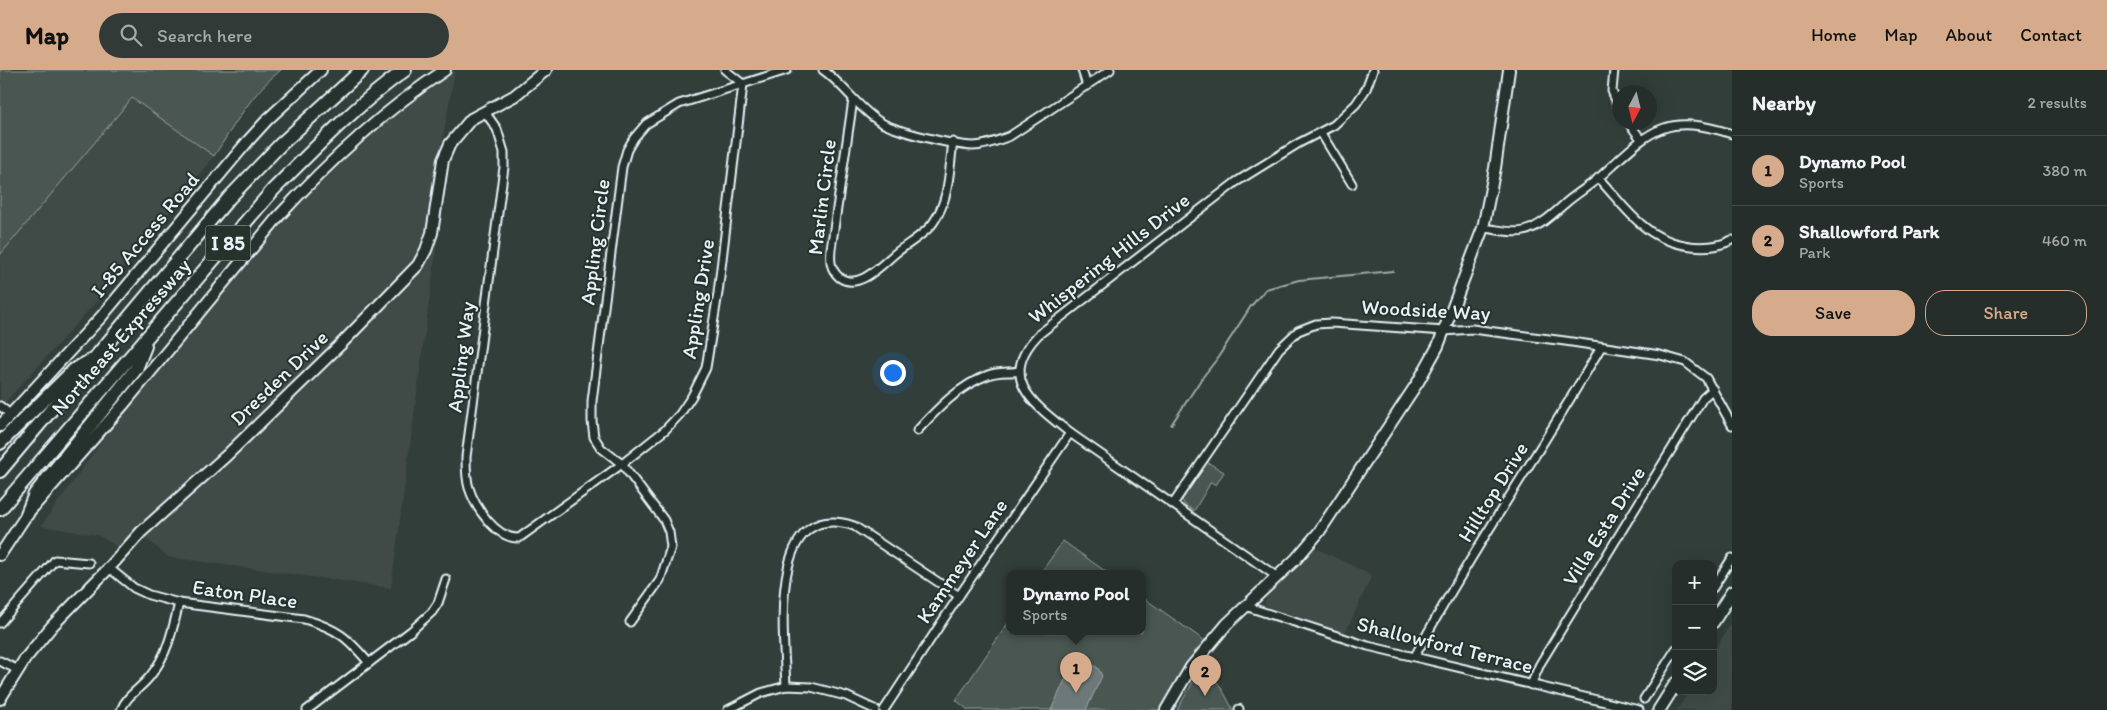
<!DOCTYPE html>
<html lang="en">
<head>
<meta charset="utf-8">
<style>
	:root { --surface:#262e2b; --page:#323a37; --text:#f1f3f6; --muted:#a4a8a9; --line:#424a47; --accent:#d6ab8b }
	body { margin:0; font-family:Itim,sans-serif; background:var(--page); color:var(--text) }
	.controls { position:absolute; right:15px; bottom:15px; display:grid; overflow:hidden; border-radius:10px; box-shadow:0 5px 20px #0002 }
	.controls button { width:45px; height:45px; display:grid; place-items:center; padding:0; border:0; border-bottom:1px solid var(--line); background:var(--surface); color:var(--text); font:25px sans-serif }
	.compass { position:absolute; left:1612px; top:15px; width:45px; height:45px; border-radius:50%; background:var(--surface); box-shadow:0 5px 20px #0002; rotate:187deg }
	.you { position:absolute; left:892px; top:302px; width:18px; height:18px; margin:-12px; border:4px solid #fff; border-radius:50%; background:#1a73e8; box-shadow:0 0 0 8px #1a73e833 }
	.badge { display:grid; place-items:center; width:32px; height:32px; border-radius:50%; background:var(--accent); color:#111; font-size:16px; font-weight:700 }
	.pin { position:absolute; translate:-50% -41px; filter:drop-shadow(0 1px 2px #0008) }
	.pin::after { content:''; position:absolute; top:26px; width:18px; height:15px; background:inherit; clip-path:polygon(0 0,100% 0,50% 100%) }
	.popup { position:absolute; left:1006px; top:500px; width:140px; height:65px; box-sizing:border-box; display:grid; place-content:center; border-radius:10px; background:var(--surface); filter:drop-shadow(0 1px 4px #0005); font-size:16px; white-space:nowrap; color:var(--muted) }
	.popup b { font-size:19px; color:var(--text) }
	.popup::after { content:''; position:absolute; left:50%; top:100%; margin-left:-10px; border:10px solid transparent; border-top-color:var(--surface) }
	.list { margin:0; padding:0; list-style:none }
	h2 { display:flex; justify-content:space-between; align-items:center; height:65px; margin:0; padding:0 20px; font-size:21px }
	h2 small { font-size:16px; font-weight:400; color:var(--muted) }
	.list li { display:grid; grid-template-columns:32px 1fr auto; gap:15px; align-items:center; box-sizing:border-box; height:70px; padding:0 20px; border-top:1px solid var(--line) }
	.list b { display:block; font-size:19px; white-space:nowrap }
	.list p { margin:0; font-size:16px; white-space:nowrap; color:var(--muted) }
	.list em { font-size:16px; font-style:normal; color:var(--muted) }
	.actions { display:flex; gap:10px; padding:15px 20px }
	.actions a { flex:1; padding:11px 0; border:1px solid var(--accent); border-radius:20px; text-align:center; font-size:18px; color:var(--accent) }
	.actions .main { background:var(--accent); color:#111 }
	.icon { flex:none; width:28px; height:28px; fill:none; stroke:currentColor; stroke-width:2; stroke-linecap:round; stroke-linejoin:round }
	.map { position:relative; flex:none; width:1732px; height:640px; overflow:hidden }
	header { display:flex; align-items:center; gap:30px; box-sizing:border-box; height:70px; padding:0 25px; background:var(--accent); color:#111 }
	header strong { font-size:24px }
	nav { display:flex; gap:28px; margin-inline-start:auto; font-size:18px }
	.search { width:350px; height:45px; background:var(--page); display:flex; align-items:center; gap:12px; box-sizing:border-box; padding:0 18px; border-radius:28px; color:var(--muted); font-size:19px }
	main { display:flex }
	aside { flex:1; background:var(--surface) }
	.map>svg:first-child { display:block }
</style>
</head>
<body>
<header>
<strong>Map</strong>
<div class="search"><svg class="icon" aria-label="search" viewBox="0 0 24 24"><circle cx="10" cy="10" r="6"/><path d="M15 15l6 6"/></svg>Search here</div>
<nav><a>Home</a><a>Map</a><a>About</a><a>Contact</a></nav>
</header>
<main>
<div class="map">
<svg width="1732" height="640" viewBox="0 0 1732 640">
	<rect width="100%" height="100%" fill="#323e39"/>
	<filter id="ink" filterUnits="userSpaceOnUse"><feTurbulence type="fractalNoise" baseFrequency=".02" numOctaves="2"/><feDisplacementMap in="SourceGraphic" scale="10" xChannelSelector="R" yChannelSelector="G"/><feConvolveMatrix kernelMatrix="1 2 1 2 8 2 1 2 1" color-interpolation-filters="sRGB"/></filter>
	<g filter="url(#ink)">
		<g fill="#3f4b46">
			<polygon points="455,0 440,85 436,180 391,518 168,487 135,459 119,478 98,465 41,456 120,346 342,82 359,64"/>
			<polygon points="132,28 214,86 96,232 0,338 0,185"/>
			<polygon points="1315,478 1372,505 1345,564 1266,536 1265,532 1267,527"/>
			<polygon points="1732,552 1732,640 1677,640 1689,621 1713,621 1713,582"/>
		</g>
		<g fill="#495651" stroke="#98a4a4">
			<path d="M 0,0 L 281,0 C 252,22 234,56 214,86 L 132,28 L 0,185 Z"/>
			<polygon points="1207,392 1224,402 1216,415 1211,412 1194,441 1184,434 1182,430"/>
			<polygon points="1063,471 1109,504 1040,504"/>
			<polygon points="1142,527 1208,573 1169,640 968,640 956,630 1010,550 1010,562 1142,562"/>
			<path d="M 1202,601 C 1218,606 1226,627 1233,640 L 1177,640 L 1196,607 Z"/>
		</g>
		<polygon fill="#6d7978" stroke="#9ea9ab" points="1083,590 1098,598 1102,606 1086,640 1051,640 1071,597 1075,593"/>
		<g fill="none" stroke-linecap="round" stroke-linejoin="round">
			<polyline stroke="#9ea9ab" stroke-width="2" points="1171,355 1202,308 1217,289 1251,236 1266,219 1299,210 1393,201"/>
			<g stroke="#e8f1f8" stroke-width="11">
				<g id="street">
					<path d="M 823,0 C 843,14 858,38 880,52 C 897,62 953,75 973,76 C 986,76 999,70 1010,66 L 1110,0"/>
					<polyline points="1082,0 1087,16"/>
					<polyline points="1614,0 1612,21 1620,41"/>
					<path d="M 853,30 L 831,179 C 830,190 830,199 839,207 C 859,222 883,193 897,182 C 909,173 925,164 933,153 C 950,129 949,100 953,72"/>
					<path d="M 485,42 L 497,59 L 504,82 L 504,97 L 466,387 C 466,397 466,408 469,418 C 475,437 496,469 519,468 L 622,394 L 665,360 L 680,344 L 692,326 L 706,298 L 718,223 L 743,14 L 725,0"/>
					<polyline points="1628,52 1641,69"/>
					<polyline points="1321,63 1352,114"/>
					<path d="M 1598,108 C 1613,123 1625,141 1641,154 C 1664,175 1704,184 1732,170"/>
					<path d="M 1483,158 C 1496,159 1511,164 1524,161 C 1542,156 1555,142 1568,131 C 1579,122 1591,115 1602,105 C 1650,61 1664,42 1732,64"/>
					<polyline points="0,336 10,344"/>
					<path d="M 917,361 C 937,339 960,315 988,305 C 999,301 1009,303 1020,301"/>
					<polyline points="1173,434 1279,279 1298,261 1316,254 1332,253 1444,261 1472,259 1565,271 1660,285 1685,292 1706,308 1732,355"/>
					<path d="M 109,498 L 134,518 L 149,525 L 179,533 L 304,549 C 338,559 347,567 369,593"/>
					<path d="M 1276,506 L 1070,363 C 1035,335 996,309 1038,265 L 1236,112 L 1299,73 L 1334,55 L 1356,34 L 1366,19 L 1373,0"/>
					<polyline points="1713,518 1732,488"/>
					<polyline points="1245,536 1368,576 1639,640"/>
					<polyline points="630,552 660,510 671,477 669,462 664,450 622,394 601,378 594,367 592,351 592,331 622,97 627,80 634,68 646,54 679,34 787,0"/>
					<polyline points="0,553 55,490 89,493"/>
					<path d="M 1415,586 C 1472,480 1541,381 1601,277"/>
					<polyline points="0,591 18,600"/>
					<polyline points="1531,615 1540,594 1703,328 1713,319"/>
					<path d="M 786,616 C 784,567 766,427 854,456 L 959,526"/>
					<polyline points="1644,629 1676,579"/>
					<path d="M 121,640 C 127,624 142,618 151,605 C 168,584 173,558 179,533"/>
					<polyline points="307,640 411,561 432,542 438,533 446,509"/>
					<polyline points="728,640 761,623 786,616 811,617 846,626 876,640"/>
					<polyline points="884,640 959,526 1070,363"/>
					<polyline points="1239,640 1239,639"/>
				</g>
			</g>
			<g stroke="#e8f1f8" stroke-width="14">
				<g id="secondary">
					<polyline points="0,356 102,246 248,71 268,49 321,0"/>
					<path d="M 0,485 L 27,444 L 123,335 L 277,148 C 328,92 382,42 445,0"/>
					<polyline points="0,629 25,589 52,556 109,498 141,462 226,386 340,275 418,195 426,180 432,163 443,90 450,74 471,49 514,26 546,0"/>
					<polyline points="1166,640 1191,597 1227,554 1296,489 1319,462 1418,312 1438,276 1483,158 1495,98 1509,0"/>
				</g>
			</g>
			<g stroke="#e8f1f8" stroke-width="15">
				<g id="primary">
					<polyline points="1713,552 1732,522"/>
					<polyline points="1659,640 1676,613"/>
				</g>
			</g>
			<g stroke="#e8f1f8" stroke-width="16">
				<g id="highway">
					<polyline points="0,373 74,300 90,291"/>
					<polyline points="0,401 229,128 280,75 362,0"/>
					<path d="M 0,439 L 273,120 C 315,78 356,35 405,0"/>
					<polyline points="27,444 35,424 136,299 145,276"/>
				</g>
			</g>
			<use href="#street" stroke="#26332d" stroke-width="7"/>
			<use href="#secondary" stroke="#26332d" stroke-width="10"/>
			<use href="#primary" stroke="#26332d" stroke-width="11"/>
			<use href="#highway" stroke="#26332d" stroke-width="12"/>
		</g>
	</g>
	<g text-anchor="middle" stroke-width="4" stroke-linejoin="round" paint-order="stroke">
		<rect fill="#26332d" stroke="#aeb8bb" stroke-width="1" x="205.5" y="155.5" width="45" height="35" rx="4"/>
		<g font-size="20" font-weight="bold" fill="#e8f1f8">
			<text x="228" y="180">I 85</text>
		</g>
		<g font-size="21" fill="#e8f1f8" stroke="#26332d">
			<text transform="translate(822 127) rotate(-83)" y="7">Marlin Circle</text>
			<text transform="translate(145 165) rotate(-50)" y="7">I-85 Access Road</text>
			<text transform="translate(595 172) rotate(-83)" y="7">Appling Circle</text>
			<text transform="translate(1109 188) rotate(-38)" y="7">Whispering Hills Drive</text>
			<text transform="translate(698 229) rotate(-81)" y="7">Appling Drive</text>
			<text transform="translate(1426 240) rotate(3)" y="7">Woodside Way</text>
			<text transform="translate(121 267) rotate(-49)" y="7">Northeast Expressway</text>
			<text transform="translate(461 287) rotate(-83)" y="7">Appling Way</text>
			<text transform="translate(279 308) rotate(-44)" y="7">Dresden Drive</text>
			<text transform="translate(1493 422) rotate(-58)" y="7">Hilltop Drive</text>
			<text transform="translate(1604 456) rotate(-58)" y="7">Villa Esta Drive</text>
			<text transform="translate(962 491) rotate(-56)" y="7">Kammeyer Lane</text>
			<text transform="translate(245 524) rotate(8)" y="7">Eaton Place</text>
			<text transform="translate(1445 575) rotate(14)" y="7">Shallowford Terrace</text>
		</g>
	</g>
</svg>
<div class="controls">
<button>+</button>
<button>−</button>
<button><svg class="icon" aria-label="layers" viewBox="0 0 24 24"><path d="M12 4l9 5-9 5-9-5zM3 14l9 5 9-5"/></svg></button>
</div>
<svg class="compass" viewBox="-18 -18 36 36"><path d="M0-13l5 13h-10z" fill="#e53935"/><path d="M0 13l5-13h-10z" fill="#a4a8a9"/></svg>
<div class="you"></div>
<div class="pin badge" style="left:1076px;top:623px">1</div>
<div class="popup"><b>Dynamo Pool</b>Sports</div>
<div class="pin badge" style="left:1205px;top:626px">2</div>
</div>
<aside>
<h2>Nearby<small>2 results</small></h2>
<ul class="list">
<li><span class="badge">1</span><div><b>Dynamo Pool</b><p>Sports</p></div><em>380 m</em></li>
<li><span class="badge">2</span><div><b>Shallowford Park</b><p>Park</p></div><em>460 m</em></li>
</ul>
<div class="actions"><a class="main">Save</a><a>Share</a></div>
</aside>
</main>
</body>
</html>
